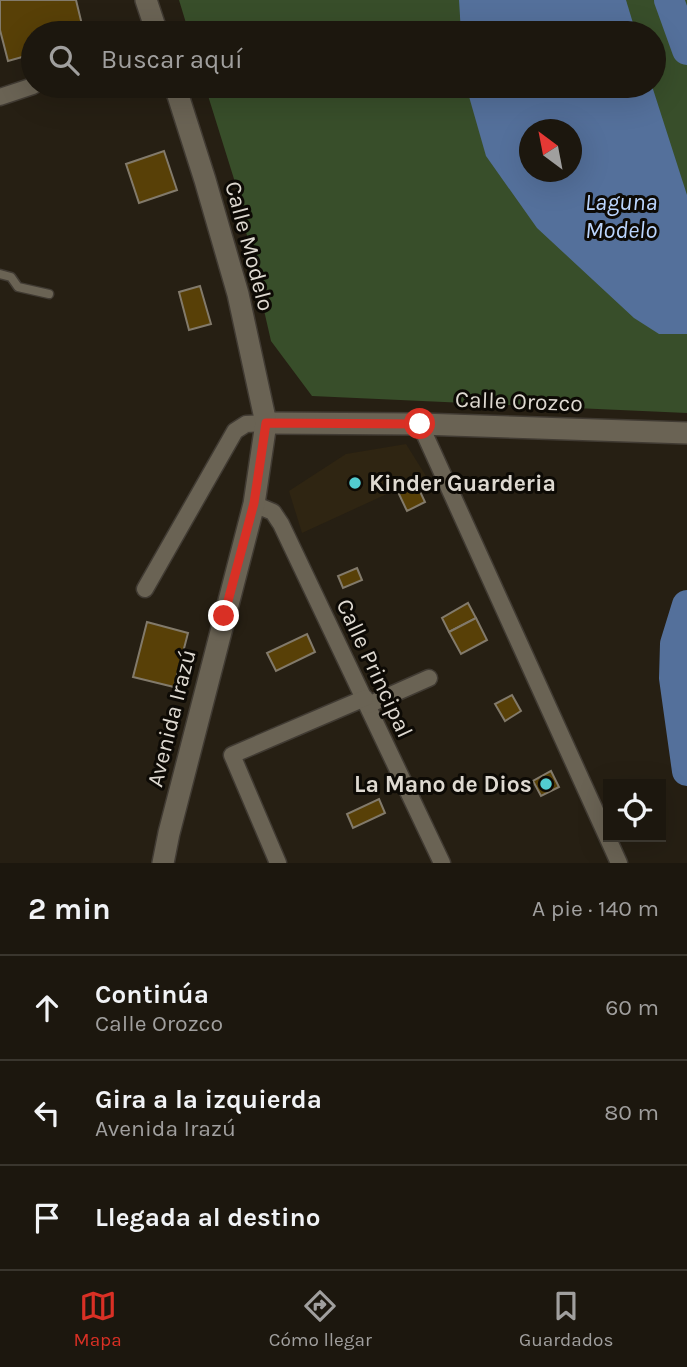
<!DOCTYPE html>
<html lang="es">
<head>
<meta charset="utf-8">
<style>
	:root { --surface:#1c170e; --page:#29241c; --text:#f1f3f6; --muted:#a09f9e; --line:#3a362e; --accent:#d93025 }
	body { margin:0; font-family:Karla,sans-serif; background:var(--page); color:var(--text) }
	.controls { position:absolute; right:21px; bottom:21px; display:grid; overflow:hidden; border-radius:0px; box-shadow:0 7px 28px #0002 }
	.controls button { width:63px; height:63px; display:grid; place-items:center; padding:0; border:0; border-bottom:2px solid var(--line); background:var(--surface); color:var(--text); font:35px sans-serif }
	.compass { position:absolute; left:519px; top:119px; width:63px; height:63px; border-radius:50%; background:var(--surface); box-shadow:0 7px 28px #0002; rotate:328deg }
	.stop { position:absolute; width:21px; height:21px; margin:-16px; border:5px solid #d93025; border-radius:50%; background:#fff }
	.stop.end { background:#d93025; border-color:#fff; box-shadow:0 2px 7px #0008 }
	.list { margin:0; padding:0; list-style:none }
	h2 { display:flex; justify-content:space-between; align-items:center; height:91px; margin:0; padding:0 28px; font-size:30px }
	h2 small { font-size:23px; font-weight:400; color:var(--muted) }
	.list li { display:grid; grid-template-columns:46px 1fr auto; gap:21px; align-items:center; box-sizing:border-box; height:105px; padding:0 28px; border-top:2px solid var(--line) }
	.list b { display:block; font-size:26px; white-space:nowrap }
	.list p { margin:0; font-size:23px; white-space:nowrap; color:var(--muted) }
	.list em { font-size:23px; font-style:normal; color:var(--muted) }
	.icon { flex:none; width:38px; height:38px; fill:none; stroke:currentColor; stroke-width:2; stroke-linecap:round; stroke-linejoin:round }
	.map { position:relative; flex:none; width:687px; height:863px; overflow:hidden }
	.search { position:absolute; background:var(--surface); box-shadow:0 7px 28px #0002; left:21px; right:21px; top:21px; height:77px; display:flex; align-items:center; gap:18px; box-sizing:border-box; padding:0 24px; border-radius:38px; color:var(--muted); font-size:26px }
	.sheet { height:406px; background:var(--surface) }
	nav { display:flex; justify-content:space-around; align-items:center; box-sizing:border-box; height:98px; border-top:2px solid var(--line); background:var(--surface); font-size:19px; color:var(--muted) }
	nav a { display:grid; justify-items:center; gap:4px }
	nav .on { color:var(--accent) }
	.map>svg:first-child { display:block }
</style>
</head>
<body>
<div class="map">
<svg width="687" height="863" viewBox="0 0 687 863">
	<rect width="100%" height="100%" fill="#261f13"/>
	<polygon fill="#2f2512" points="406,444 426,476 302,533 289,491 346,454"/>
	<path fill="#384e2a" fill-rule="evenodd" d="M 179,0 L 687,0 L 687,413 L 312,396 L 271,341 L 234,179 L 205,86 L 654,86 L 654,33 L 189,33 ZM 530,130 L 572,130 L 572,172 L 530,172 Z"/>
	<g fill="#54709b" fill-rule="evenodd">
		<polygon points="459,0 626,0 636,33 461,33"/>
		<path d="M 466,86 L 652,86 L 687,195 L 687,334 L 659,334 L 634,318 L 537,228 L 486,156 ZM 530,130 L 572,130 L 572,172 L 530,172 Z"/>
	</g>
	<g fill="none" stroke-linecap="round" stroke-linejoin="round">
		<g stroke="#54709b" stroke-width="30">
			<polyline points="669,0 687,50"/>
			<polyline points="687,605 675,644 674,678 687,771"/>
		</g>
	</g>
	<g fill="#584007" stroke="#827a6b" stroke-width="2">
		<polygon points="0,0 76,0 84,33 33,33 33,54 8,61 0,30"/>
		<polygon points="164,151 177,190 139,203 126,164"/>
		<polygon points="200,286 211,324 189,330 179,292"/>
		<polygon points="416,483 425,502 407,511 398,492"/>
		<polygon points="357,568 362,580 343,588 338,576"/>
		<polygon points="468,603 476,618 449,632 442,618"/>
		<polygon points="476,618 487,640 461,654 449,632"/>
		<polygon points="147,622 188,633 174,687 133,677"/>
		<polygon points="307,634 315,652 276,671 267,653"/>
		<polygon points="512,695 521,711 505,721 495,704"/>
		<polygon points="551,771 559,787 541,796 533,781"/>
		<polygon points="379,799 385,813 353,828 347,814"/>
	</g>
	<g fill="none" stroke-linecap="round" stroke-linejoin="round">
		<g stroke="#413b33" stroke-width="11">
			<polyline id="lane" points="0,274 11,277 18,287 49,294"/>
		</g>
		<g stroke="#413b33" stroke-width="19">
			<g id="street">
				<polyline points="0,97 33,86"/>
				<polyline points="420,424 619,863"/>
				<polyline points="254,504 273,512 281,524 442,863"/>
				<polyline points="145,589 235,431 246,424 266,423"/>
				<polyline points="368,705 429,678"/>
				<polyline points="278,863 232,755 365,698"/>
			</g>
		</g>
		<g stroke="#413b33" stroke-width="24">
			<g id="secondary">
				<polyline points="146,0 157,33"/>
				<polyline points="266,423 420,424 687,433"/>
				<polyline points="163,863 169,833 254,504 266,423 238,294 205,180 175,86"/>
			</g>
		</g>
		<use href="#lane" stroke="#6a6354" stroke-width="8"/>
		<use href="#street" stroke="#6a6354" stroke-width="16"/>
		<use href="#secondary" stroke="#6a6354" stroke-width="21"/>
	</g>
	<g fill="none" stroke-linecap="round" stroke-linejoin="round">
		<polyline stroke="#d93025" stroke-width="9" points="224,616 254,503 266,423 420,424"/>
	</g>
	<g fill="#52ccd0" stroke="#0d0a05" stroke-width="2.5">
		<circle cx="355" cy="483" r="7"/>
		<circle cx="546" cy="784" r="7"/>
	</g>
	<g text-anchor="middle" stroke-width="6" stroke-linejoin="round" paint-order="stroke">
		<g font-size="23" fill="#ded9d1" stroke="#0d0a05">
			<text transform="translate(250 246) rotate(75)" y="8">Calle Modelo</text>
			<text transform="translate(519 401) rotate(2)" y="8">Calle Orozco</text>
			<text transform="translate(375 668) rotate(65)" y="8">Calle Principal</text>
			<text transform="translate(171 718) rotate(-76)" y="8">Avenida Irazú</text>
		</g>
		<g font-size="23" font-weight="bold" fill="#ded9d1" stroke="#0d0a05" text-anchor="start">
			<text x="369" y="491">Kinder Guarderia</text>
			<text x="532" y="792" text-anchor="end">La Mano de Dios</text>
		</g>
		<g font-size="24" font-style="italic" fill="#bbd5fd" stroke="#0d0a05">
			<text x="621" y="210">Laguna<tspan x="621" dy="28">Modelo</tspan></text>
		</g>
	</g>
</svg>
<div class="controls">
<button><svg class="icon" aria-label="locate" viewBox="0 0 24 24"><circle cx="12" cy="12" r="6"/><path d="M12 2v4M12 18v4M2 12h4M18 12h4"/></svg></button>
</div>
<svg class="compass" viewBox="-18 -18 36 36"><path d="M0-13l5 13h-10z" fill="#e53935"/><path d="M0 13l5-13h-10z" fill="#a09f9e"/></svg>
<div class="stop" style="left:420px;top:424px"></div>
<div class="stop end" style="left:224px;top:616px"></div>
<div class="search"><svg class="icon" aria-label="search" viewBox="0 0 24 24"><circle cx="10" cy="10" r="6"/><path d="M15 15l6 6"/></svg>Buscar aquí</div>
</div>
<section class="sheet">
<h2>2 min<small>A pie · 140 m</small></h2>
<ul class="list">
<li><svg class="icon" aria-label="ahead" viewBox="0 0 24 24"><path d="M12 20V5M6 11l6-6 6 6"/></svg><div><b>Continúa</b><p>Calle Orozco</p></div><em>60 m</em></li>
<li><svg class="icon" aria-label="left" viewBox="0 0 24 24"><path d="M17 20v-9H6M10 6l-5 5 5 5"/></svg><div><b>Gira a la izquierda</b><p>Avenida Irazú</p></div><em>80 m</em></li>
<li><svg class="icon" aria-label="arrive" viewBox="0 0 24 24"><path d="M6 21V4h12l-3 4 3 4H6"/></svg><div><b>Llegada al destino</b></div></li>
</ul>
</section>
<nav>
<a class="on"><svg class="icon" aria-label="map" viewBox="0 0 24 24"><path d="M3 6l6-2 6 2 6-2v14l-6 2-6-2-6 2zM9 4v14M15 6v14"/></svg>Mapa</a>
<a><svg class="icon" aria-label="directions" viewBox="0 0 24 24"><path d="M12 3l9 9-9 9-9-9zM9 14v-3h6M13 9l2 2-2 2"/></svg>Cómo llegar</a>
<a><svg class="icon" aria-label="saved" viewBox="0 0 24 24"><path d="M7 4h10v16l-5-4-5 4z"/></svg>Guardados</a>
</nav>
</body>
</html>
